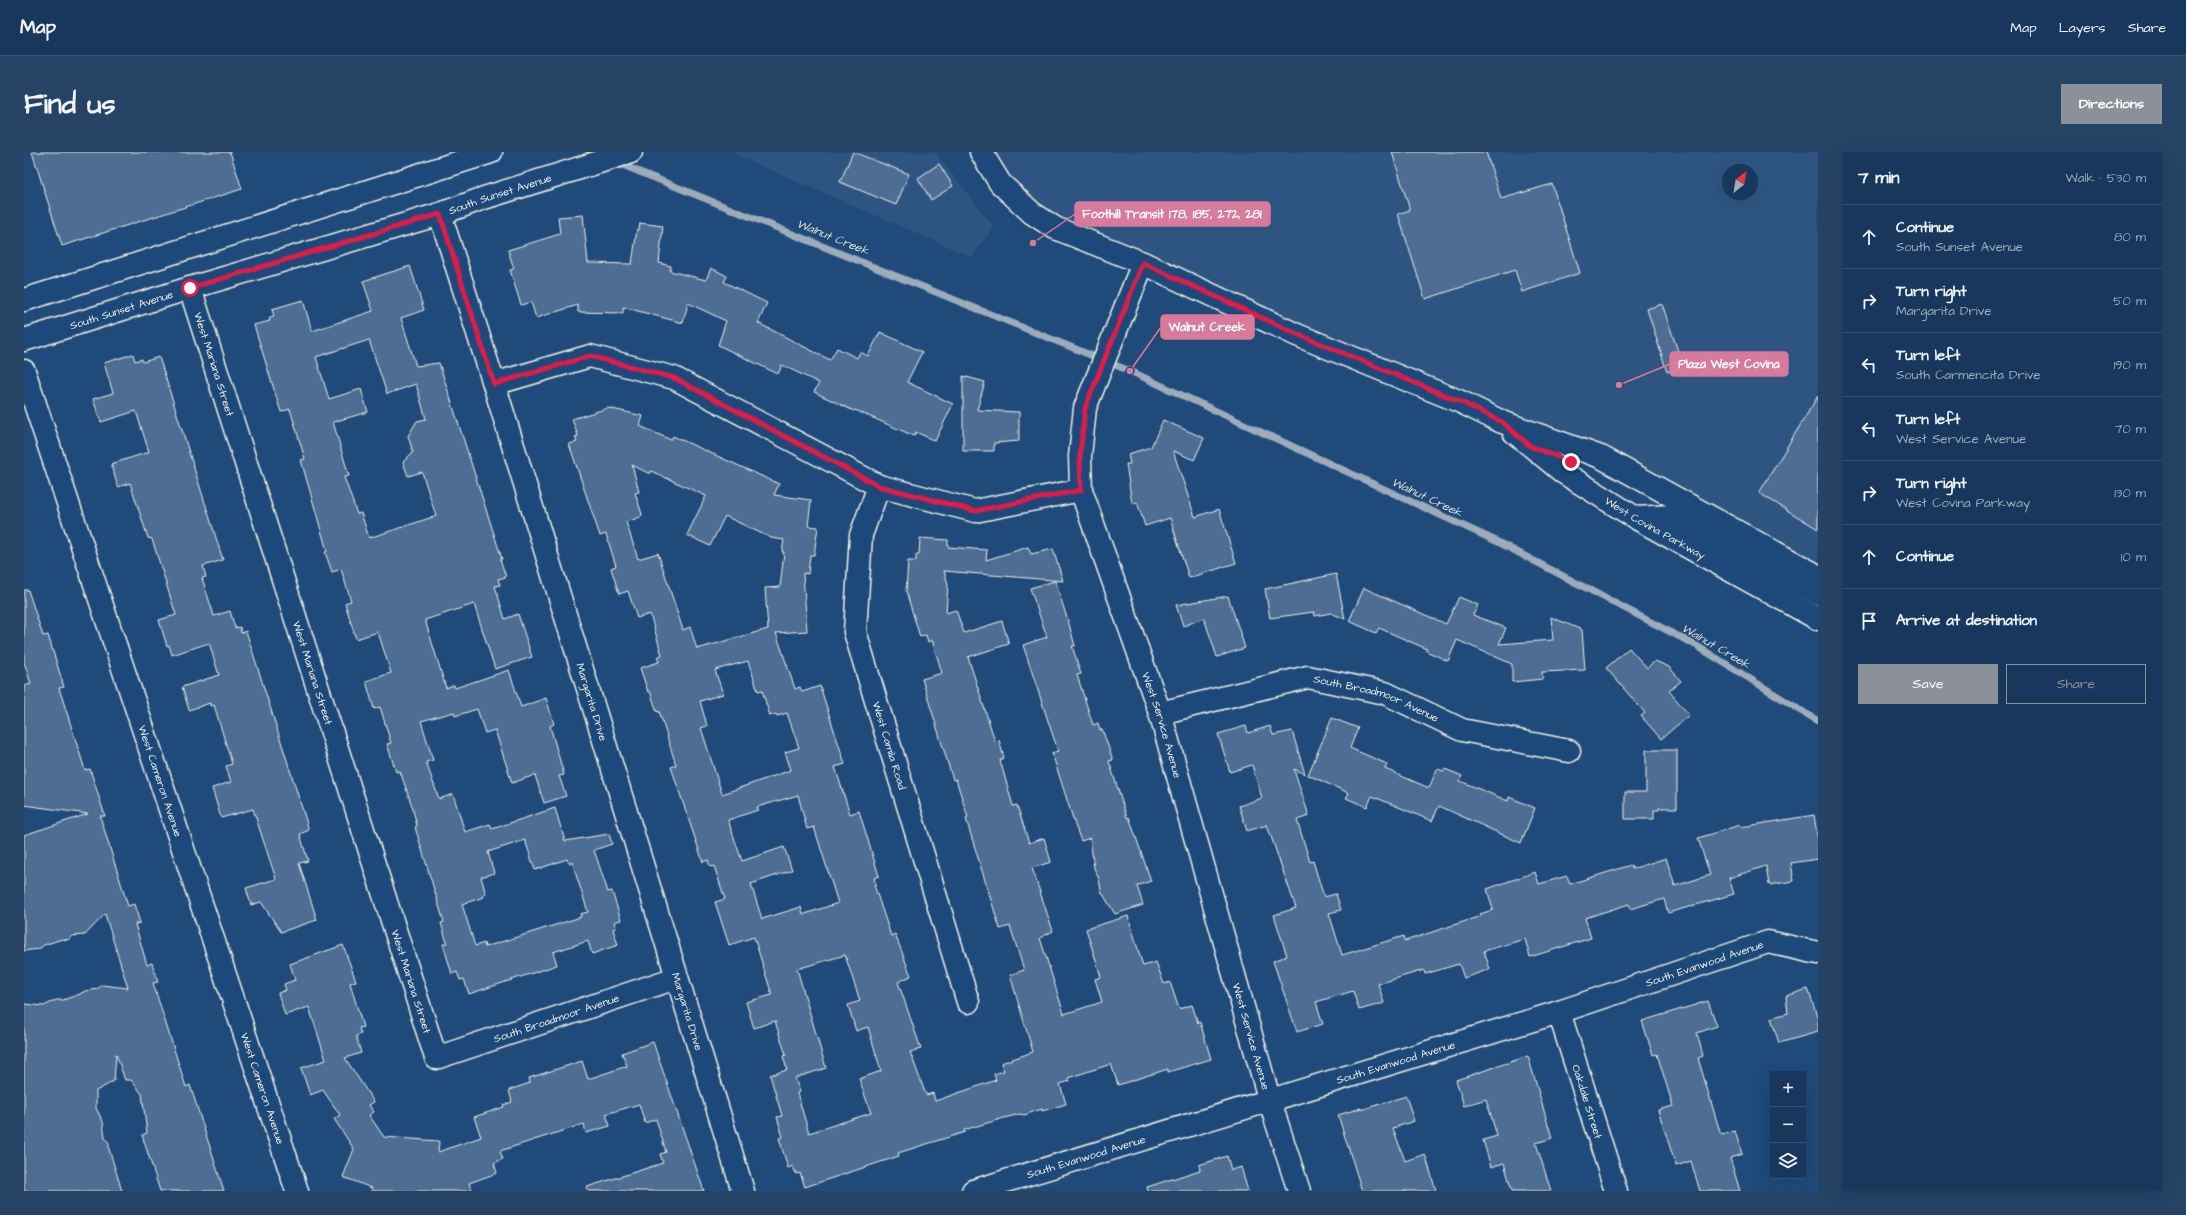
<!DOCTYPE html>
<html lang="en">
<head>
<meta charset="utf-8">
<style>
	:root { --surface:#17385c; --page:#244365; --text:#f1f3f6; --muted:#9eacbb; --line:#365272; --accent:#8c9099 }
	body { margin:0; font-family:"Architects Daughter",sans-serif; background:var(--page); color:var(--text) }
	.controls { position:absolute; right:12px; bottom:12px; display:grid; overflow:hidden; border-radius:0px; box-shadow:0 4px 16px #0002 }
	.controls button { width:36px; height:36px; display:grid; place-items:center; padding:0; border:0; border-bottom:1px solid var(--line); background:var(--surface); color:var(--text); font:20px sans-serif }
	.compass { position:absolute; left:1698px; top:12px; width:36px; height:36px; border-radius:50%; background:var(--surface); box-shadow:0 4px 16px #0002; rotate:31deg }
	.stop { position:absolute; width:12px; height:12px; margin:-9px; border:3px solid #e11d48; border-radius:50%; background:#fff }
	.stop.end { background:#e11d48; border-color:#fff; box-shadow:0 1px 4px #0008 }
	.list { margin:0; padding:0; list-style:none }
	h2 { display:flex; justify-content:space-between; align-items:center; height:52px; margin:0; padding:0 16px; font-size:17px }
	h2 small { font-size:13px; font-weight:400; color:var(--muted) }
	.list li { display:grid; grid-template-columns:26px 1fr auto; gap:12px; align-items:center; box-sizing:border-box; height:64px; padding:0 16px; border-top:1px solid var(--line) }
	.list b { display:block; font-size:15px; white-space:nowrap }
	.list p { margin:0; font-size:13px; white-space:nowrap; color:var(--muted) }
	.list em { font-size:13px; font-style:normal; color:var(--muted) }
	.actions { display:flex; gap:8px; padding:12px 16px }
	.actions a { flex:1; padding:9px 0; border:1px solid var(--accent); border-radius:0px; text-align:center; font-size:14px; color:var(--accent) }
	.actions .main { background:var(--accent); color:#fff }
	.icon { flex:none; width:22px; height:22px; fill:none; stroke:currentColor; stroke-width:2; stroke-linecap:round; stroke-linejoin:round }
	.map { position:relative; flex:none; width:1794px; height:1039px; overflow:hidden; border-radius:0px }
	header { display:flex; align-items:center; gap:24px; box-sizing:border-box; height:56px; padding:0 20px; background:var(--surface); border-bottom:1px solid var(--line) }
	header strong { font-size:19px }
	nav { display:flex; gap:22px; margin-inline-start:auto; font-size:14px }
	.intro { display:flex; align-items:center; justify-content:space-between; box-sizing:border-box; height:96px; padding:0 24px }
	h1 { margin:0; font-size:28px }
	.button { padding:10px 18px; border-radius:0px; background:var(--accent); color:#fff; font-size:14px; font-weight:700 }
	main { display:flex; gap:24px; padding:0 24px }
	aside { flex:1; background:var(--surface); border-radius:0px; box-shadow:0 4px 16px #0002 }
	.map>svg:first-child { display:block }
</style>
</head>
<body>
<header>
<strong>Map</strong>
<nav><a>Map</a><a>Layers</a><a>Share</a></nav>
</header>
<div class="intro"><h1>Find us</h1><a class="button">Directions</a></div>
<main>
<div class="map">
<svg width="1794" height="1039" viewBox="0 0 1794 1039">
	<rect width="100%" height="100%" fill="#1f4a7a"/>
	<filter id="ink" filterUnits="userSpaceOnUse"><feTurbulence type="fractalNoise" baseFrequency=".025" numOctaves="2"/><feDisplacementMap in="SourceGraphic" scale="8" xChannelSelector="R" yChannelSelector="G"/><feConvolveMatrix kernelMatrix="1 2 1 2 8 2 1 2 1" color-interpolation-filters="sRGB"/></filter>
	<g filter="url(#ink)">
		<g fill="#2d5581" fill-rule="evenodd">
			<polygon points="709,0 911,0 970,75 948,105 709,2"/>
			<path d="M 957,0 L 1794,0 L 1794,440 L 1560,311 L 1437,250 L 1031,76 ZM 1704,18 L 1728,18 L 1728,42 L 1704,42 Z"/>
		</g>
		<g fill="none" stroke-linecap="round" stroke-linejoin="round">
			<g stroke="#9cacbb" stroke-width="7">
				<polyline points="565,0 576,4"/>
				<polyline points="591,10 1106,219 1472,389 1673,494 1794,569"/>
			</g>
		</g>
		<g fill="#4d6e92" stroke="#f4f1e8" fill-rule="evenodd">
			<polygon points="8,0 206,0 218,37 38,94"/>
			<polygon points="829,0 885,22 872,53 816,30"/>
			<polygon points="1368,0 1462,0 1477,47 1528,32 1556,121 1498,140 1491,118 1401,147 1374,62 1386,58"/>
			<polygon points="915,12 929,34 907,48 894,26"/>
			<polygon points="559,63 564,111 608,112 613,77 615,78 616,71 639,74 635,111 647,114 646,119 682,128 687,116 703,124 700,130 743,151 734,171 806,208 813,196 833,206 836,200 844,204 856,180 898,200 883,230 929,252 911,289 892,280 890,284 831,258 830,259 790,240 795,231 758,213 754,222 694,193 702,169 664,151 659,171 599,155 599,161 554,160 554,153 512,166 507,150 497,153 486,118 490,117 484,98 536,82 534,65"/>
			<path d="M 386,114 L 400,158 L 377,166 L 392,214 L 415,211 L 478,407 L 476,407 L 482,425 L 474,427 L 476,433 L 471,434 L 481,467 L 494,462 L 508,505 L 471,517 L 450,452 L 401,468 L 422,536 L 430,533 L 431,536 L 485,518 L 497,555 L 522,546 L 530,572 L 526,574 L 540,623 L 535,624 L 542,644 L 520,651 L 511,623 L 488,631 L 471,578 L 461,581 L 453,557 L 431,564 L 430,560 L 397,569 L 409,608 L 402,610 L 415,647 L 429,642 L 441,680 L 466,672 L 468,677 L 531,656 L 541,689 L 585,682 L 588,692 L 570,698 L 584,740 L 588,739 L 597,768 L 590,770 L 592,776 L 589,777 L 594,793 L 568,802 L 564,789 L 529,800 L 533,813 L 445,842 L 440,827 L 436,828 L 433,820 L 428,822 L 419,792 L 423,791 L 417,771 L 420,770 L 391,675 L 393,674 L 388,654 L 376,619 L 372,620 L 363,592 L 367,591 L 356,555 L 350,557 L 342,529 L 367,521 L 354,480 L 332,487 L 321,451 L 327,449 L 317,417 L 308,420 L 301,400 L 303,399 L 277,308 L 281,307 L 266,257 L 257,260 L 230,173 L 246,169 L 245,166 L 250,165 L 248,157 L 279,148 L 288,179 L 349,159 L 339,129 ZM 345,188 L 363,242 L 392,232 L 402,267 L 393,269 L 384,284 L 389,300 L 379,310 L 384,324 L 398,320 L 412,364 L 345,386 L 337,361 L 333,362 L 320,325 L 325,324 L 309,270 L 344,260 L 337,237 L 305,247 L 292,205 ZM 501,688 L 511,718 L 543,707 L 545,711 L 548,710 L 564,760 L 556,762 L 557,765 L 461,795 L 460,791 L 451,794 L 438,752 L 460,745 L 459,743 L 462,742 L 457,725 L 470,721 L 464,700 Z"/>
			<polygon points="1638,152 1659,214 1643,220 1623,157"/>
			<polygon points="109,202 111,209 118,207 119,210 135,205 199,408 179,414 182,425 178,426 190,464 206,459 211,476 216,475 217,481 222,479 285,678 276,682 284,709 275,711 293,768 257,780 237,750 227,753 222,736 252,727 229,657 197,666 188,636 207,630 202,614 208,612 190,553 186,554 186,551 165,558 158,535 195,523 185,491 148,503 145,493 143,494 135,468 152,463 128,387 124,386 106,331 94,335 87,312 125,300 112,259 77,270 69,247 89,241 80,211"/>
			<polygon points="939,224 961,230 953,258 995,260 995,289 970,291 970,299 939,299"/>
			<polygon points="1794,244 1794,377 1735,341"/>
			<path d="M 584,256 L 619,264 L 616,274 L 647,288 L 649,284 L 755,332 L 750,343 L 787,348 L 784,374 L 794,375 L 790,403 L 786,403 L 784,422 L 779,421 L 783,479 L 752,481 L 771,537 L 776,535 L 778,540 L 796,534 L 809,575 L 821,612 L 811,615 L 826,662 L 835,659 L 855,724 L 850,726 L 852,733 L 850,733 L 867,784 L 871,782 L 887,824 L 874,830 L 897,897 L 886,900 L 902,943 L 909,941 L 911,949 L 972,928 L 970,922 L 980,919 L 977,911 L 1009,900 L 986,823 L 1000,818 L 986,774 L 976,777 L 942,667 L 944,666 L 932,627 L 929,628 L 898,527 L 918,521 L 908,488 L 904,490 L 902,483 L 896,485 L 882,439 L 884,409 L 892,409 L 892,403 L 895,403 L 896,386 L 924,388 L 924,395 L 963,398 L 962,408 L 1004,395 L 1007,402 L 1029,397 L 1039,429 L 920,419 L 924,432 L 922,461 L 932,458 L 940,481 L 978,469 L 985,492 L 944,505 L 971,589 L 975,588 L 980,606 L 976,608 L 989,654 L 993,653 L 1005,691 L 1020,686 L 1027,710 L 1008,716 L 1029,779 L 1016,786 L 1040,862 L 1078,850 L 1071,827 L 1077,825 L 1062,777 L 1104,764 L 1119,814 L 1132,810 L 1140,832 L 1146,830 L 1155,857 L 1168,853 L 1174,871 L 1176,870 L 1187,907 L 1144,920 L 1144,917 L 1094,933 L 1087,912 L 1044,926 L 1046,929 L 1036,932 L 1042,952 L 1018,959 L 1018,957 L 1000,963 L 996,962 L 980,966 L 940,978 L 941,980 L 874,1001 L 875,1004 L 781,1035 L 776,1021 L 772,1022 L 769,1014 L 764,1016 L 755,986 L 759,985 L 753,965 L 758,964 L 746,923 L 763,918 L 759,904 L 762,903 L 751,869 L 730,876 L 722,850 L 748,843 L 730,785 L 705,793 L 691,750 L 701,747 L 690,714 L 686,715 L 684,708 L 679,710 L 647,615 L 652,613 L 635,559 L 633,560 L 626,539 L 624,540 L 616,516 L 635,510 L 633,505 L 638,503 L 626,462 L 613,466 L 604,439 L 595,442 L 587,416 L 592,414 L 582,382 L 576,384 L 545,292 L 553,290 L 551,285 L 554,284 L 548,267 ZM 608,313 L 626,322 L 627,319 L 682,344 L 663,383 L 686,394 L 701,364 L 747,386 L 760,388 L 758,400 L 760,400 L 756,435 L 741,436 L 744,477 L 673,497 L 666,475 L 659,478 L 634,401 L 614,407 L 602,370 L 617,365 L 618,362 L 611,341 L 615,340 ZM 724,509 L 734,539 L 738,538 L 746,564 L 752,562 L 753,564 L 763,561 L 775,596 L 761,600 L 767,618 L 698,642 L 677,576 L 683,574 L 676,549 L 699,542 L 691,518 ZM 774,643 L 783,677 L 790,675 L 814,751 L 781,762 L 779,762 L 777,755 L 738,767 L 727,732 L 768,718 L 760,695 L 718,709 L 704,668 L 734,658 L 733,655 ZM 821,803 L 836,849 L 824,853 L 832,879 L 844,875 L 857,919 L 835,927 L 847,961 L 785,981 L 773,941 L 776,940 L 771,926 L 802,916 L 773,817 Z"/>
			<polygon points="1139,268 1180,286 1170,308 1149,299 1171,365 1195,357 1212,411 1165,426 1146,366 1121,374 1113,350 1108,352 1102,312 1106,312 1104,302 1127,295"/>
			<polygon points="1312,422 1321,467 1307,461 1291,464 1290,460 1246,466 1241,437"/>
			<polygon points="1031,429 1045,472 1051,494 1048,494 1057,522 1053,523 1069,573 1074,571 1076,578 1078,577 1089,608 1085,609 1103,666 1105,665 1127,729 1113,734 1119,753 1091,762 1077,739 1075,727 1070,716 1066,686 1057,689 1051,673 1028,601 1034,599 999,493 1023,485 1006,436"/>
			<polygon points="1340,436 1422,472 1435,445 1454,453 1449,463 1482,476 1475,492 1529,488 1527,465 1558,478 1561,518 1518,520 1519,527 1488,530 1488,512 1433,488 1424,509 1402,499 1403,497 1355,476 1352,481 1325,469"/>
			<polygon points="0,438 4,438 19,484 24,483 40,535 35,536 61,618 66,617 81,664 76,664 104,754 110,752 116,771 111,772 123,813 128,811 134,830 129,831 162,935 166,933 200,1039 136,1039 118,983 123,981 118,942 107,928 101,928 92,902 90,929 72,939 72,956 79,970 81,986 85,991 85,997 98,1039 0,1039 0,852 20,854 32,848 39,848 56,842 61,839 73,837 78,833 104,836 81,762 61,783 48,784 44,788 38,787 20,793 15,797 0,799 0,683 64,662 0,653 0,534 7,532 0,510"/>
			<polygon points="1204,444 1221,496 1193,505 1180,466 1159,474 1152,453"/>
			<polygon points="1605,496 1623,516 1631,509 1645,515 1657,529 1645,539 1665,563 1637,587 1617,564 1621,561 1582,516"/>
			<polygon points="1308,566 1334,576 1326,596 1363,612 1361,617 1405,636 1413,617 1420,619 1421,617 1438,624 1436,629 1484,649 1485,645 1511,656 1497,691 1415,654 1408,669 1348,644 1343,655 1322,646 1325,641 1284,623"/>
			<polygon points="1222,574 1224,581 1246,574 1249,583 1268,579 1281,622 1270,617 1285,664 1273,668 1286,710 1289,709 1300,745 1312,742 1317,758 1305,761 1318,803 1380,784 1381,789 1457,764 1456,762 1469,758 1463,737 1511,720 1515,732 1543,724 1546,732 1607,713 1608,717 1642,706 1651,734 1686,723 1674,686 1716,673 1717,675 1790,663 1794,688 1794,707 1767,711 1770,729 1745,733 1742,714 1705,726 1710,742 1644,761 1640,747 1606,757 1605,752 1561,766 1567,786 1506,805 1501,787 1460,799 1466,817 1440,826 1435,812 1401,822 1400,818 1354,832 1360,851 1335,858 1329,839 1292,850 1299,872 1273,880 1249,809 1263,804 1250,763 1272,756 1243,673 1223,679 1215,654 1238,646 1228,613 1206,620 1194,582"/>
			<polygon points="1622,598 1653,598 1653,656 1635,656 1635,658 1630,658 1630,667 1601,667 1601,640 1622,640"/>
			<polygon points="319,793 332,829 326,831 339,875 335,876 337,882 332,884 337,901 321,906 350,950 345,953 350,960 345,963 360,985 415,989 414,1000 457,985 450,965 480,955 479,953 488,950 485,938 506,931 505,926 558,909 564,927 603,914 598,901 629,890 680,1039 564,1039 563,1035 639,1011 636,1002 642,1000 632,967 621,971 615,952 582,962 586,974 562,981 560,972 476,999 479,1007 470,1011 473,1021 445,1031 448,1039 348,1039 348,1036 319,1025 330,997 310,967 316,963 299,938 286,943 277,916 302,908 285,855 261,863 254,841 262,838 260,832 271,828 266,812"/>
			<polygon points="1784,837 1794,867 1794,880 1755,891 1747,866 1764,861 1762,844"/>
			<polygon points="1684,849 1693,874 1673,881 1679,904 1674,906 1696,980 1698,983 1711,979 1718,1002 1706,1006 1716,1039 1676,1039 1667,1009 1652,1014 1634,958 1649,954 1633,902 1629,903 1618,869"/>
			<polygon points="1504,904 1528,986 1512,991 1527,1039 1488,1039 1480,1011 1467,1015 1459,988 1473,984 1462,947 1440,954 1432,928"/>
			<polygon points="1382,944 1390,969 1369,976 1381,1009 1401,1002 1412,1039 1338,1039 1314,963 1337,956 1337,958"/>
			<polygon points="1203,1004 1207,1018 1217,1015 1224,1039 1124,1039 1123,1035 1176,1018 1175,1013"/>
		</g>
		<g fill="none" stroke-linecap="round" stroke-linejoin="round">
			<g stroke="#f4f1e8" stroke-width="25">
				<g id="minor">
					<polyline points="957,0 976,31 1008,61 1031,76 1119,111 1273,183 1437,250 1478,270 1577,305 1794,424"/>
					<path id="s1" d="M 416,62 L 470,232 L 719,1039"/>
					<path id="s2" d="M 1119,111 L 1061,256 L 1056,304 L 1057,338 L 1136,561 L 1246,950 L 1275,1039"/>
					<path id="s3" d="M 166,136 L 412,906 L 652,826"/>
					<path id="s4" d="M 0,219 L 273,1039"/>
					<polyline points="470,232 566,204 650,226 855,334 951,359 1057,338"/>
					<path id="s5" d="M 1490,280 L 1540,321 L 1612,366 L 1794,467"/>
					<path id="s6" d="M 855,334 L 837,383 L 831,480 L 944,850"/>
					<polyline points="1612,366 1647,364 1794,442"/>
					<path id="s7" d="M 1136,561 L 1284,525 L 1361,541 L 1438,578 L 1545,599"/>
					<path id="s8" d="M 1535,860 L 1592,1039"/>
					<path id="s9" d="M 949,1039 L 1535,860 L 1744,790 L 1794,801"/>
				</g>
			</g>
			<g stroke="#f4f1e8" stroke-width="25">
				<g id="major">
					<polyline points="0,148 467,0"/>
					<path id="s10" d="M 0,188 L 166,136 L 416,62 L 460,46 L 607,0"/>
				</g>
			</g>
			<use href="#minor" stroke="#1f4a7a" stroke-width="22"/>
			<use href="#major" stroke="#1f4a7a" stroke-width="22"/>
		</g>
	</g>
	<g fill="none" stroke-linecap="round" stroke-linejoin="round" filter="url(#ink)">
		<polyline stroke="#e11d48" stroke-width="5" points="166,136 416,62 470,232 566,204 650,226 855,334 951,359 1057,338 1056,304 1061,256 1119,111 1273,182 1437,250 1478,270 1506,294 1547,310"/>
	</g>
	<g text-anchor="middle" stroke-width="3" stroke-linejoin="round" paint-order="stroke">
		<g font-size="11" fill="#f4f1e8" stroke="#1f4a7a">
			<text dy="4" stroke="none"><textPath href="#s10" startOffset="498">South Sunset Avenue</textPath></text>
			<text dy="4" stroke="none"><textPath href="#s10" startOffset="102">South Sunset Avenue</textPath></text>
			<text dy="4" stroke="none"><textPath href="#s3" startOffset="80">West Mariana Street</textPath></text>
			<text dy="4" stroke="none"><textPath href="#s5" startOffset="171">West Covina Parkway</textPath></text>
			<text dy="4" stroke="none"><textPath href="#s3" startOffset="404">West Mariana Street</textPath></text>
			<text dy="4" stroke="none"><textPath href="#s7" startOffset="224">South Broadmoor Avenue</textPath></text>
			<text dy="4" stroke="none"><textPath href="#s1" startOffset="511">Margarita Drive</textPath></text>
			<text dy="4" stroke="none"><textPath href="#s2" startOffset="487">West Service Avenue</textPath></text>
			<text dy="4" stroke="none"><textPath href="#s6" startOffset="268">West Camila Road</textPath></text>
			<text dy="4" stroke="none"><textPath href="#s4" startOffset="432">West Cameron Avenue</textPath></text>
			<text dy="4" stroke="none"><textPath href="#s9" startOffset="766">South Evanwood Avenue</textPath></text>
			<text dy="4" stroke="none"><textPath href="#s3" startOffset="728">West Mariana Street</textPath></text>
			<text dy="4" stroke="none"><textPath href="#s1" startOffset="835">Margarita Drive</textPath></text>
			<text dy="4" stroke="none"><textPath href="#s3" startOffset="935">South Broadmoor Avenue</textPath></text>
			<text dy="4" stroke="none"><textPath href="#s2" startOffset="811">West Service Avenue</textPath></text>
			<text dy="4" stroke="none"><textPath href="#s9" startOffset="442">South Evanwood Avenue</textPath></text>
			<text dy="4" stroke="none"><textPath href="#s4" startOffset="756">West Cameron Avenue</textPath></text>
			<text dy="4" stroke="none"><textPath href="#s8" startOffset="94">Oakdale Street</textPath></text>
			<text dy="4" stroke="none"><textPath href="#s9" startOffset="118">South Evanwood Avenue</textPath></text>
		</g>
		<g font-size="12" font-style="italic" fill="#dee0dd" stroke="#1f4a7a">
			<text transform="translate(809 85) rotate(22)" y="4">Walnut Creek</text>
			<text transform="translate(1403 345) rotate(25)" y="4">Walnut Creek</text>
			<text transform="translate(1692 494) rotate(30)" y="4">Walnut Creek</text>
		</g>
	</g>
	<path fill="none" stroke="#d87a9a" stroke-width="1.5" d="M1009 91L1051 62M1106 219L1137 175M1595 233L1646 212"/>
	<g fill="#d87a9a" stroke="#1f4a7a" stroke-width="1.5">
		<circle cx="1009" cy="91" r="4"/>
		<circle cx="1106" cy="219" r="4"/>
		<circle cx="1595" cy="233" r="4"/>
	</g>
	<g fill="#d87a9a" stroke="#d87a9a" stroke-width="1.5">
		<rect x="1051" y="50" width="195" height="24" rx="4"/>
		<rect x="1137" y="163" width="93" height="24" rx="4"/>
		<rect x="1646" y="200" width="118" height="24" rx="4"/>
	</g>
	<g font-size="12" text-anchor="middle" font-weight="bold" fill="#fff">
		<text x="1148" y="66">Foothill Transit 178, 185, 272, 281</text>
		<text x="1183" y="179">Walnut Creek</text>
		<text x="1705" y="216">Plaza West Covina</text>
	</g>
</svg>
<div class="controls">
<button>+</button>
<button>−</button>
<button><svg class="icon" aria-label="layers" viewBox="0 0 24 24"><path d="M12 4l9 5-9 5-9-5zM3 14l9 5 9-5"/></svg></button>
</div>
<svg class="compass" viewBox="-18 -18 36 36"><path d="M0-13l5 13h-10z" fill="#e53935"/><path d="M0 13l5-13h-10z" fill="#9eacbb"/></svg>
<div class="stop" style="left:166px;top:136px"></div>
<div class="stop end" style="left:1547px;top:310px"></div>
</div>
<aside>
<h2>7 min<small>Walk · 530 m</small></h2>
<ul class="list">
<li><svg class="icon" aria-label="ahead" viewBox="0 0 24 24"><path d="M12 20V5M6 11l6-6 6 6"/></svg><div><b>Continue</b><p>South Sunset Avenue</p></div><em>80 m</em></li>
<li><svg class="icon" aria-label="right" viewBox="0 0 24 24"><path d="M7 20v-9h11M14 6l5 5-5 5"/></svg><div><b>Turn right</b><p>Margarita Drive</p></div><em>50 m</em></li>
<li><svg class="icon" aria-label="left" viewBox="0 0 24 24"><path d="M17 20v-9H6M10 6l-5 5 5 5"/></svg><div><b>Turn left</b><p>South Carmencita Drive</p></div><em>190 m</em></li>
<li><svg class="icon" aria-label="left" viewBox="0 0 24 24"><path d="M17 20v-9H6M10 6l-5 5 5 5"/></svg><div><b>Turn left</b><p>West Service Avenue</p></div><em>70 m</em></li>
<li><svg class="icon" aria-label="right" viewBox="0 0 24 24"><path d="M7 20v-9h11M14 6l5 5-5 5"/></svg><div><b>Turn right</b><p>West Covina Parkway</p></div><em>130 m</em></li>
<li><svg class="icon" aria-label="ahead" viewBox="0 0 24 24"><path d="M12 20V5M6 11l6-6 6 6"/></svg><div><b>Continue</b></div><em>10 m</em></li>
<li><svg class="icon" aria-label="arrive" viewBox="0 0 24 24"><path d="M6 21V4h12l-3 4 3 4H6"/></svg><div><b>Arrive at destination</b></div></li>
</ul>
<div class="actions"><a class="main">Save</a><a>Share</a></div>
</aside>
</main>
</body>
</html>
